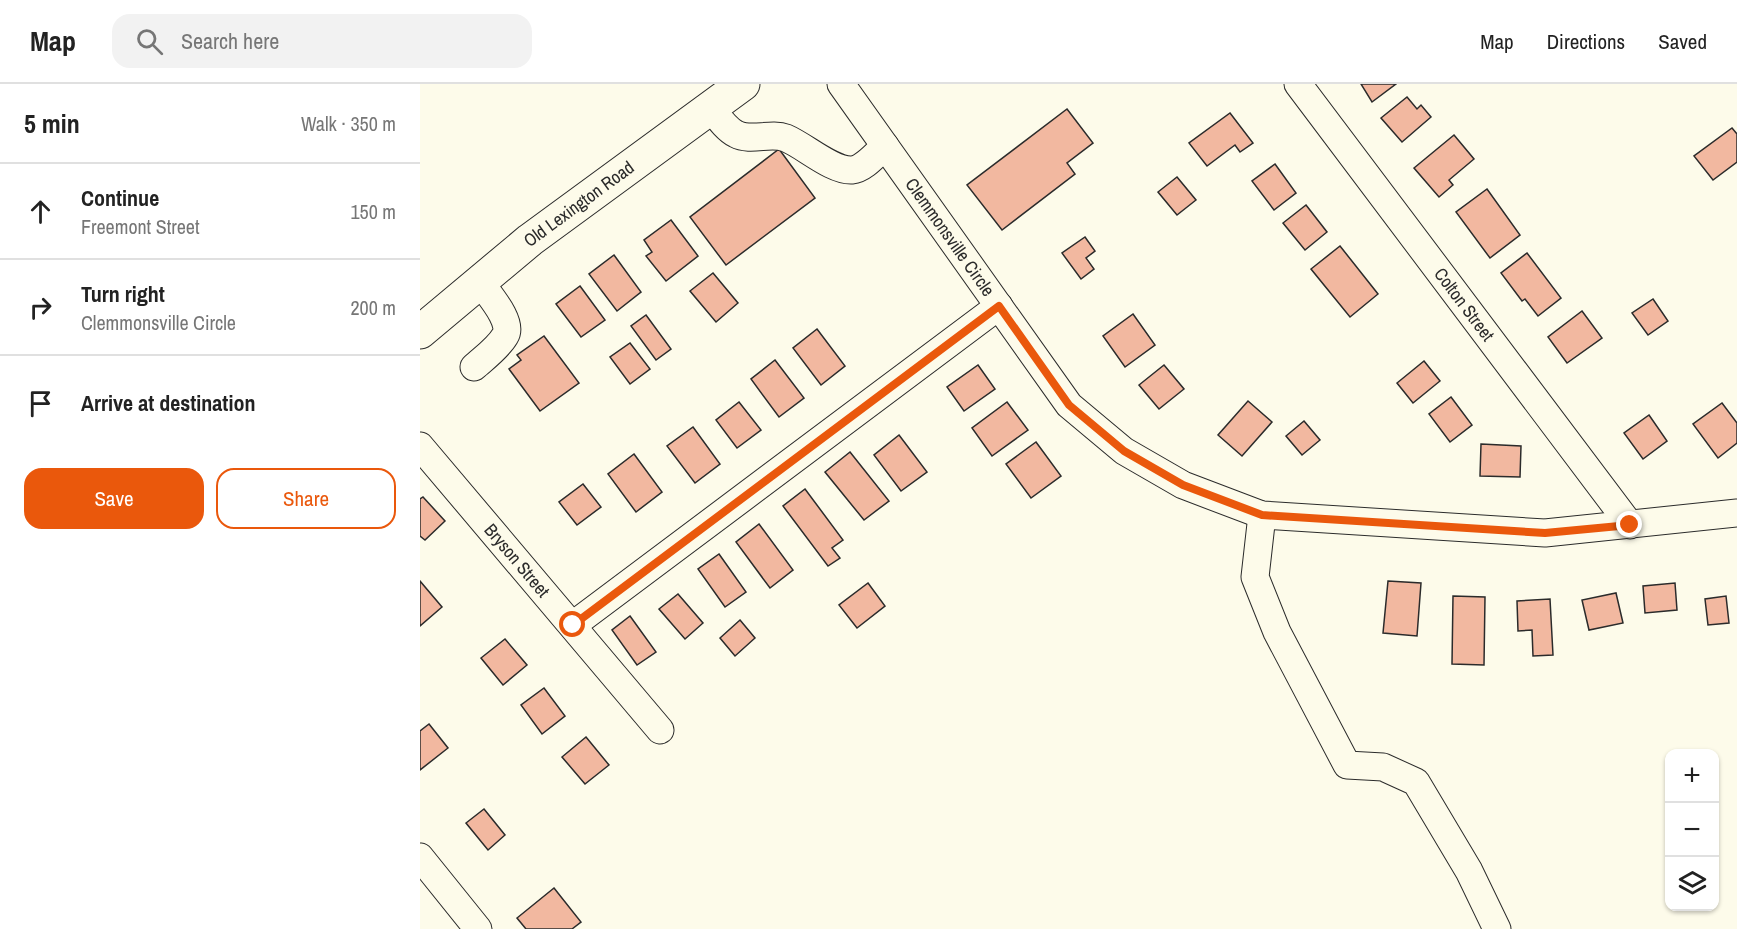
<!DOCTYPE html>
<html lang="en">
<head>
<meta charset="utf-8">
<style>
	:root { --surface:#fff; --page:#f2f2f2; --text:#222; --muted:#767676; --line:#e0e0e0; --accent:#ea580c }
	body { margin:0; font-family:"Archivo Narrow",sans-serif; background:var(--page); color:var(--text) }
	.controls { position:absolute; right:18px; bottom:18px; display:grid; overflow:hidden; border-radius:12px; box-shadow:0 2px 4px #0004 }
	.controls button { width:54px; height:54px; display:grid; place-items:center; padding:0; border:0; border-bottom:2px solid var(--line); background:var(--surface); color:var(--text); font:30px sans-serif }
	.stop { position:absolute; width:18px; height:18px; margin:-14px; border:4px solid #ea580c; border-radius:50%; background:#fff }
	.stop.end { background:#ea580c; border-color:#fff; box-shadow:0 2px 6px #0008 }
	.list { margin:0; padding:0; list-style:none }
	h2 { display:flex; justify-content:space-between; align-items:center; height:78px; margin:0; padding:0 24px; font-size:26px }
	h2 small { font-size:20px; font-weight:400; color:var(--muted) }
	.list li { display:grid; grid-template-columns:39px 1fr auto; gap:18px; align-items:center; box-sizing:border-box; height:96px; padding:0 24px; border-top:2px solid var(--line) }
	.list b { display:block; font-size:22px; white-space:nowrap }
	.list p { margin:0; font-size:20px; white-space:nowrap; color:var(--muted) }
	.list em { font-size:20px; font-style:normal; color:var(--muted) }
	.actions { display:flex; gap:12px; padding:18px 24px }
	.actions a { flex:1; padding:14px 0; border:2px solid var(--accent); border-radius:18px; text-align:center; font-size:21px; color:var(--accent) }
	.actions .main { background:var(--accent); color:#fff }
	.icon { flex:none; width:33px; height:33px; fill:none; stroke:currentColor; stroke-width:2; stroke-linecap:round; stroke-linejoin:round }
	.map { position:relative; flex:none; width:1317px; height:845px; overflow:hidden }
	header { display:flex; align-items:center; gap:36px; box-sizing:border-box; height:84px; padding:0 30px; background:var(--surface); border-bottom:2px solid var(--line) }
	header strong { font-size:28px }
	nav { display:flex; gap:33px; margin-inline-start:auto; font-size:21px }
	.search { width:420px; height:54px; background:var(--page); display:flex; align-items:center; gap:15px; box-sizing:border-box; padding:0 21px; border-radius:18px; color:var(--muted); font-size:22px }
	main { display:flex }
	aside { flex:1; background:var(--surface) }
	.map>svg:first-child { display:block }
</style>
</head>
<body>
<header>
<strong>Map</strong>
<div class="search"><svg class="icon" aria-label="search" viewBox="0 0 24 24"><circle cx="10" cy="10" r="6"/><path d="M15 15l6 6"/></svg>Search here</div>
<nav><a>Map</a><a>Directions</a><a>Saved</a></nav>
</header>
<main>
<aside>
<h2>5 min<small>Walk · 350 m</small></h2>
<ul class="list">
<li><svg class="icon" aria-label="ahead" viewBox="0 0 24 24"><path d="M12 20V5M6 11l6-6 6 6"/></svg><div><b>Continue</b><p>Freemont Street</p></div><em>150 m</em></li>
<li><svg class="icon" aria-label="right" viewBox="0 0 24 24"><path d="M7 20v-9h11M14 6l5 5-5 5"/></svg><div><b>Turn right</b><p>Clemmonsville Circle</p></div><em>200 m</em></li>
<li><svg class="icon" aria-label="arrive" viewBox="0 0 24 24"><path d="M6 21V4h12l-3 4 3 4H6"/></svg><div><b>Arrive at destination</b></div></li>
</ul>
<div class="actions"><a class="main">Save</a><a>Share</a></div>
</aside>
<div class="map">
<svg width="1317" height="845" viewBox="0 0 1317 845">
	<rect width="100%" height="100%" fill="#fdfbea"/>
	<g fill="#f2b8a0" stroke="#2b2b2b" stroke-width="1.5">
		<polygon points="941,0 976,0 952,18"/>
		<polygon points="987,13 997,25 1001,21 1011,33 982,58 961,34"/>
		<polygon points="647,25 673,59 647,79 655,90 582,146 547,101"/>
		<polygon points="810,29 833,59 820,68 815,61 787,82 769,59"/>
		<polygon points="1312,44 1317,50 1317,78 1293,96 1274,72"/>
		<polygon points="1034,51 1054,75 1029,96 1033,101 1019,113 994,84"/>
		<polygon points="359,65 395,114 306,181 270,133"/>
		<polygon points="855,80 876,109 854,126 832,97"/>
		<polygon points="757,93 776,116 757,131 738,108"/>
		<polygon points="1067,105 1100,151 1070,174 1036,128"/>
		<polygon points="886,121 907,148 885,166 863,139"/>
		<polygon points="251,136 278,172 246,197 226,172 232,168 224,156"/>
		<polygon points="665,153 675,167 666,174 674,185 661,195 642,169"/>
		<polygon points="920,162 958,210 930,233 891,185"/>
		<polygon points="1107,169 1141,214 1118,232 1105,215 1102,217 1081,189"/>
		<polygon points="194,171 221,208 197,227 169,190"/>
		<polygon points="293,189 318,219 296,238 270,207"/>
		<polygon points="160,202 185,236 161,253 136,220"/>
		<polygon points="1233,215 1248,237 1228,251 1212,229"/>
		<polygon points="1162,227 1182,254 1147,279 1128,253"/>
		<polygon points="713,230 735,261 705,283 683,252"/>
		<polygon points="226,231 251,265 236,276 211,242"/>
		<polygon points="397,245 425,282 401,301 373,264"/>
		<polygon points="124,252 159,299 120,327 89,285 101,276 97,271"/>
		<polygon points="210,259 230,285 210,300 190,273"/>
		<polygon points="355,276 384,314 359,333 331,295"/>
		<polygon points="1004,277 1020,297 993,319 977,299"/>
		<polygon points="558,281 575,305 544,327 527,303"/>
		<polygon points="744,281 764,305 739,325 719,301"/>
		<polygon points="1031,313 1052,341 1030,358 1009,330"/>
		<polygon points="828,317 852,338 822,372 798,351"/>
		<polygon points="319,318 341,346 317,364 296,336"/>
		<polygon points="587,318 608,346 572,372 552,344"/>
		<polygon points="1302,319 1317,339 1317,359 1298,374 1273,340"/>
		<polygon points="1229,331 1247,357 1223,375 1204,349"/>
		<polygon points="884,337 900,356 882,371 866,352"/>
		<polygon points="273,343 300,380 275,399 247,362"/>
		<polygon points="479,351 507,388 481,407 454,371"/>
		<polygon points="616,358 641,392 611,414 586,380"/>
		<polygon points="1061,360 1101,362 1100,393 1060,392"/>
		<polygon points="430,368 469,417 444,436 405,388"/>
		<polygon points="214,370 242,408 216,428 188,390"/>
		<polygon points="163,400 181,423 157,441 139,418"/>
		<polygon points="385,405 423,456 412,464 420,474 408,482 363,422"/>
		<polygon points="3,413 25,437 5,456 0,452 0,415"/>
		<polygon points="339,440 373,486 350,504 316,458"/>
		<polygon points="299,470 326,508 305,523 278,485"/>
		<polygon points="0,497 22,523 0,542"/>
		<polygon points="968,497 1001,499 997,552 963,549"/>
		<polygon points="448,499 465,522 437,544 419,521"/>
		<polygon points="1255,499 1257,526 1225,529 1223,502"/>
		<polygon points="1196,509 1203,539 1169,546 1162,516"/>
		<polygon points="258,510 283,539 265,555 239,525"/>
		<polygon points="1033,512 1065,513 1064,581 1032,580"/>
		<polygon points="1306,512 1309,539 1288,541 1285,515"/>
		<polygon points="1130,515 1133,571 1113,572 1112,546 1098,547 1097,517"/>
		<polygon points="210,532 236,568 217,581 192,546"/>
		<polygon points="320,536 335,554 315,572 300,554"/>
		<polygon points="85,555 107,581 83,601 61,574"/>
		<polygon points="124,604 145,632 122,650 101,621"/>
		<polygon points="9,640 28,664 0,686 0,647"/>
		<polygon points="166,653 189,681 165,700 142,673"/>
		<polygon points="64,725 85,751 68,766 46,739"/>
		<polygon points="134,804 161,838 152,845 106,845 97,834"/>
	</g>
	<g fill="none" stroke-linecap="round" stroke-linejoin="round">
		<g stroke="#2b2b2b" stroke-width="29">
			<g id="minor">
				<path id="s1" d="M 421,0 L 649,321 L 704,367 L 763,401 L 842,431 L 1125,449 L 1317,429"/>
				<path id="s2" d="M 878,0 L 1210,441"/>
				<path d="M 291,24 C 298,33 306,45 316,50 C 331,58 350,48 366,54 C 385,62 412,87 432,86 C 444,85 456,70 465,62"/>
				<path d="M 54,283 C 64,274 78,264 85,252 C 94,238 68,210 60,198"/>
				<path id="s3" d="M 0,362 L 240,646"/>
				<polyline points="842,431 835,493 857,548 927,681 963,683 996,698 1049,787 1077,845"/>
				<polyline points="153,541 579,222"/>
				<polyline points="0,773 58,845"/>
			</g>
		</g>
		<g stroke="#2b2b2b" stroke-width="35">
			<g id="major">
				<path id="s4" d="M 0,248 L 110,156 L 323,0"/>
			</g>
		</g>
		<use href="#minor" stroke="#fdfbea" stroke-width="27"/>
		<use href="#major" stroke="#fdfbea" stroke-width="33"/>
	</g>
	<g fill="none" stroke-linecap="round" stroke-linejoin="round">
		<polyline stroke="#ea580c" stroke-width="8" points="153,541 579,222 649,321 704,367 763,401 842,431 1125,449 1210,441"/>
	</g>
	<g text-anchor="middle" stroke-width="4.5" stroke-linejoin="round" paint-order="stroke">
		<g font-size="18" fill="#2b2b2b" stroke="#fdfbea">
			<text dy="6" stroke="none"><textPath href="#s4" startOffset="204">Old Lexington Road</textPath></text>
			<text dy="6" stroke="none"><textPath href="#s1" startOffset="188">Clemmonsville Circle</textPath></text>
			<text dy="6" stroke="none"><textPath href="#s2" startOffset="276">Colton Street</textPath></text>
			<text dy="6" stroke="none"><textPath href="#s3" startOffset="150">Bryson Street</textPath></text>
		</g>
	</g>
</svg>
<div class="controls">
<button>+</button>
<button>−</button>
<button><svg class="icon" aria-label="layers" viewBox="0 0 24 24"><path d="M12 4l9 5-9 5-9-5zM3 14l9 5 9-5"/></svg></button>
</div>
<div class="stop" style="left:153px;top:541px"></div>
<div class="stop end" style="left:1210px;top:441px"></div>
</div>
</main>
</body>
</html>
